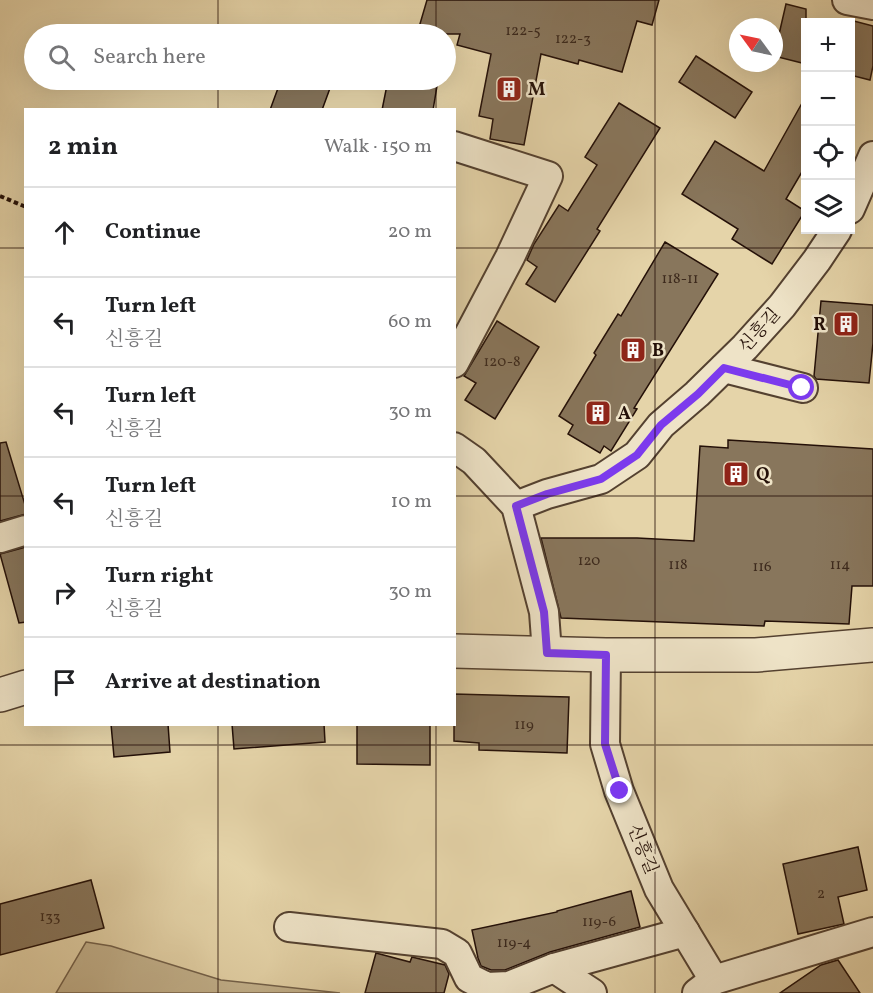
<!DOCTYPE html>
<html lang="en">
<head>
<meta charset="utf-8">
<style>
	:root { --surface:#fff; --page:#f6f6f6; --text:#202124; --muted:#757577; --line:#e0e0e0 }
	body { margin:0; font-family:Vollkorn,"Noto Serif KR",serif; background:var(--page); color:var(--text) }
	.controls { position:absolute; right:18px; top:18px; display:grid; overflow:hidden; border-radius:0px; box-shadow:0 6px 24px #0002 }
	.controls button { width:54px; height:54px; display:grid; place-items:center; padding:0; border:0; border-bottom:2px solid var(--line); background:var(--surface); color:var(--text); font:30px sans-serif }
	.compass { position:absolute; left:729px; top:18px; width:54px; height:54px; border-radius:50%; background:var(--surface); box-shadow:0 6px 24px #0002; rotate:303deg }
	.stop { position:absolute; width:18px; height:18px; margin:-14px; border:4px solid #7c3aed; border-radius:50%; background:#fff }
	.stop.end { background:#7c3aed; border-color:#fff; box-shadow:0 2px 6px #0008 }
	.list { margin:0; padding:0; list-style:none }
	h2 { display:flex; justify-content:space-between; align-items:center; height:78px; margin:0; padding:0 24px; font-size:26px }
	h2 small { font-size:20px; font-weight:400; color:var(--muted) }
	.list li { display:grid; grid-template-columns:39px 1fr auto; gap:18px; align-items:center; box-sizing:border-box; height:90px; padding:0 24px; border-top:2px solid var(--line) }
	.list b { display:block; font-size:22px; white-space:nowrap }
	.list p { margin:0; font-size:20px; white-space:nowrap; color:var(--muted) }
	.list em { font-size:20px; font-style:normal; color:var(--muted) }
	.icon { flex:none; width:33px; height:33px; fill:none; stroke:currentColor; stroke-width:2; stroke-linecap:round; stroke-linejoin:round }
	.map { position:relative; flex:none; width:873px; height:993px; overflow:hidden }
	.search { position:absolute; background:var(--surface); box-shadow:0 6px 24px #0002; left:24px; top:24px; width:432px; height:66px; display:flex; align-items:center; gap:15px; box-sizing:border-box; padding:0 21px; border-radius:33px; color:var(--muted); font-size:22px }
	.panel { position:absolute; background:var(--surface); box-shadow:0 6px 24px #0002; left:24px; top:108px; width:432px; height:618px; border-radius:0px }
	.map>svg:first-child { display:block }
</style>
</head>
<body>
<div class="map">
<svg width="873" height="993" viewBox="0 0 873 993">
	<rect width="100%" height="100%" fill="#e5d4a9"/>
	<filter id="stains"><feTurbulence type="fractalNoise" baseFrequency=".00333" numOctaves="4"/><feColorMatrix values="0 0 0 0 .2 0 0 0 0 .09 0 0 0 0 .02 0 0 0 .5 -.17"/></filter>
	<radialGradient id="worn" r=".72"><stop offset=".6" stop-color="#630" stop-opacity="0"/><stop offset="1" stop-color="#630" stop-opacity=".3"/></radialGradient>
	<polygon fill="#c4b38e" stroke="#74624b" stroke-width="1.5" points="86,942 111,946 221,980 340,993 56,993"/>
	<g fill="#88765c" stroke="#241008" stroke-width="1.5">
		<polygon points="427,0 659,0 652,25 637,21 622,72 579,60 578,64 541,54 524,145 490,139 493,119 479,116 491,54 457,45 460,34 417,34"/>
		<polygon points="786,4 806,9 806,64 774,56"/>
		<polygon points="850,20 873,26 873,66 870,80 850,75"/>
		<polygon points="696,56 752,92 735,118 679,82"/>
		<polygon points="281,80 333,80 322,110 270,110"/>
		<polygon points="388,80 438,80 433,110 382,110"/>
		<polygon points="806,96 806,165 786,199 805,211 772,264 732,239 738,229 682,194 715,141 764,171"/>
		<polygon points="619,103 660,128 597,229 600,231 555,302 526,284 537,267 527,260 534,244 559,205 568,211 597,165 585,157"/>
		<polygon points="665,242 718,274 634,408 637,409 611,451 604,446 600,453 568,434 573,425 559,416 596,355 594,353 618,314 621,316"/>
		<polygon points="821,301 873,305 873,343 869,383 816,379 814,376"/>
		<polygon points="497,321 539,347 495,419 465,400 476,383 464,376"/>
		<polygon points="728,440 873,449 873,586 852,586 849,624 765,621 764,626 561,618 541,538 637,538 694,541 700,446 728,448"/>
		<polygon points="6,442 26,508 26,514 0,521 0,443"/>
		<polygon points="26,547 26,622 19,623 0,554"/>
		<polygon points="454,694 569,697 567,753 479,750 479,743 454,741"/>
		<polygon points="111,724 168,724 170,752 114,757"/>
		<polygon points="232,724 324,724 325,742 234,749"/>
		<polygon points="357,724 430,724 430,765 357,764"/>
		<polygon points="858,847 867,890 838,897 844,924 798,934 783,864"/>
		<polygon points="91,880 104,928 0,955 0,904"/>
		<polygon points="631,891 640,927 550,952 505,970 491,970 481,966 478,958 472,930 557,912 557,911"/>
		<polygon points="376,953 410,962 412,957 416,958 445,965 449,974 444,993 365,993"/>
		<polygon points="838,960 860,993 780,993 821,965"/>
	</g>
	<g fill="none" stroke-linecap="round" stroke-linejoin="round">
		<g stroke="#544130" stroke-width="32">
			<g id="minor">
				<polyline points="847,0 873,5"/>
				<polyline points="454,146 548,176 510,257 454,363"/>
				<polyline points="850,209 873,156"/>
				<polyline points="724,368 803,388"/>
				<polyline points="454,447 474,461 516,506 544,612 547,653"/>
				<polyline points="516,506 547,494 601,479 637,455 661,425 697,394 745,347 782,306 817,260 837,230"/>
				<polyline points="0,538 26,530"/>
				<polyline points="606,655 605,744 619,791 659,889 714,980"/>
				<polyline points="289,927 442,944 457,953 469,978 487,987 509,986 554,968"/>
				<polyline points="592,993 554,968 685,932"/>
				<polyline points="697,993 714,980 873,932"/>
			</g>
		</g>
		<g stroke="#544130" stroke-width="36">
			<g id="tertiary">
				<polyline points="454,651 606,655 756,655 873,645"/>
				<polyline points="0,695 26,687"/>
			</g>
		</g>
		<polyline stroke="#241008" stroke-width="4" stroke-dasharray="4.5 3" stroke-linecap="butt" points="0,196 26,207"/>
		<use href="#minor" stroke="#eee3c7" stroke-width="28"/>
		<use href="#tertiary" stroke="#eee3c7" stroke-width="33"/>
	</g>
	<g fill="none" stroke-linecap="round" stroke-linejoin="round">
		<polyline stroke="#7c3aed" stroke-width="8" points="620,791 605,744 606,655 547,653 544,612 516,506 547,494 601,479 637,455 661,425 698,394 724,368 802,388"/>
	</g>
	<path fill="none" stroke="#241008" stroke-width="1.5" stroke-opacity="0.55" d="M 218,0 L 218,34M 436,0 L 436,34M 655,0 L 655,993M 218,80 L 218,110M 436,80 L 436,110M 0,248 L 26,248M 454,248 L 873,248M 0,496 L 26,496M 454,496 L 873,496M 218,724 L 218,993M 436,724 L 436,993M 0,745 L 873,745"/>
	<defs>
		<g id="building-square" transform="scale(1.35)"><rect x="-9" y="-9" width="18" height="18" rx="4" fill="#8f2418" stroke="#eee3c7"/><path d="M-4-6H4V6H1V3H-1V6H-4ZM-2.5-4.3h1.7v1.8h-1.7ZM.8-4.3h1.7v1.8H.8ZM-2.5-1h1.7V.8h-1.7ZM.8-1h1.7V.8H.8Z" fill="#fff"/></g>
	</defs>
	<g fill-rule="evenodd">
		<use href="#building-square" x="509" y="89"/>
		<use href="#building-square" x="846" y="324"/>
		<use href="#building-square" x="633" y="350"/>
		<use href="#building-square" x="598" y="413"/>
		<use href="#building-square" x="736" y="474"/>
	</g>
	<g text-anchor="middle" stroke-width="5" stroke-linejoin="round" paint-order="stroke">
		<g font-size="15" fill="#3d2a1d">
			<text x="523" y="35">122-5</text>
			<text x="573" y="43">122-3</text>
			<text x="680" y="283">118-11</text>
			<text x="502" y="366">120-8</text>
			<text x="589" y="565">120</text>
			<text x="678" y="569">118</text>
			<text x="840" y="569">114</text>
			<text x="762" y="571">116</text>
			<text x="524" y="729">119</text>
			<text x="821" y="898">2</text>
			<text x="50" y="921">133</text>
			<text x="599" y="926">119-6</text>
			<text x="514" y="947">119-4</text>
		</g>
		<g font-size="18" font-weight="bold" fill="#241008" stroke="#eee3c7" text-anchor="start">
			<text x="528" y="95">M</text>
			<text x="826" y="330" text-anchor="end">R</text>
			<text x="652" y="356">B</text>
			<text x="618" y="419">A</text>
			<text x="756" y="480">Q</text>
		</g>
		<g font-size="18" fill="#241008" stroke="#eee3c7">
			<text transform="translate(759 330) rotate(-48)" y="6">신흥길</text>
			<text transform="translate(643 849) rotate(68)" y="6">신흥길</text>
		</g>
	</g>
	<rect width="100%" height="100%" filter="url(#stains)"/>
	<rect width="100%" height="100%" fill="url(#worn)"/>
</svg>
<div class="controls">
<button>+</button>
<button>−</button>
<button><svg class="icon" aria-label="locate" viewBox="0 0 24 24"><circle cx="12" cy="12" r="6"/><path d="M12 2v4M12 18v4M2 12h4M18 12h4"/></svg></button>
<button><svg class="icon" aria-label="layers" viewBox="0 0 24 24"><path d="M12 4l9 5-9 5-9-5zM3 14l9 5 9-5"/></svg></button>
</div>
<svg class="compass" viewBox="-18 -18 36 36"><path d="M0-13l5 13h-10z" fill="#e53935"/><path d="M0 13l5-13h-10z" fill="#757577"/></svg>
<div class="stop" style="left:802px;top:388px"></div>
<div class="stop end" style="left:620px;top:791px"></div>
<div class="search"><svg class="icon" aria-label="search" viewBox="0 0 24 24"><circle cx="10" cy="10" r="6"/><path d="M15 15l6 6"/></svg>Search here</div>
<section class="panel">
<h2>2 min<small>Walk · 150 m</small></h2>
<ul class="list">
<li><svg class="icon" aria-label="ahead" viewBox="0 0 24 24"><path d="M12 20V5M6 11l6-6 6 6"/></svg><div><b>Continue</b></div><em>20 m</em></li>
<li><svg class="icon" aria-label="left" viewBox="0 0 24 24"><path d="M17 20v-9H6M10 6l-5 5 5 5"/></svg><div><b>Turn left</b><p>신흥길</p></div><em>60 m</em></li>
<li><svg class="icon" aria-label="left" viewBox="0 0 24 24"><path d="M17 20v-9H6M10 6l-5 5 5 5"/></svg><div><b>Turn left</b><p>신흥길</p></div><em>30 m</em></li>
<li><svg class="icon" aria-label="left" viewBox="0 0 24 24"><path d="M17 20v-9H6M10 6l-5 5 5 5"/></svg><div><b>Turn left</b><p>신흥길</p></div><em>10 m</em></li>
<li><svg class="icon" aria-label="right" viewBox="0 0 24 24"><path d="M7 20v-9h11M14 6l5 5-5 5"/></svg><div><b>Turn right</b><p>신흥길</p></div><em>30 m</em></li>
<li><svg class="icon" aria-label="arrive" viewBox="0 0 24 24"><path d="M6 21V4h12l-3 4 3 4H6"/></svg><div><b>Arrive at destination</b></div></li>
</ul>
</section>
</div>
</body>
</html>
